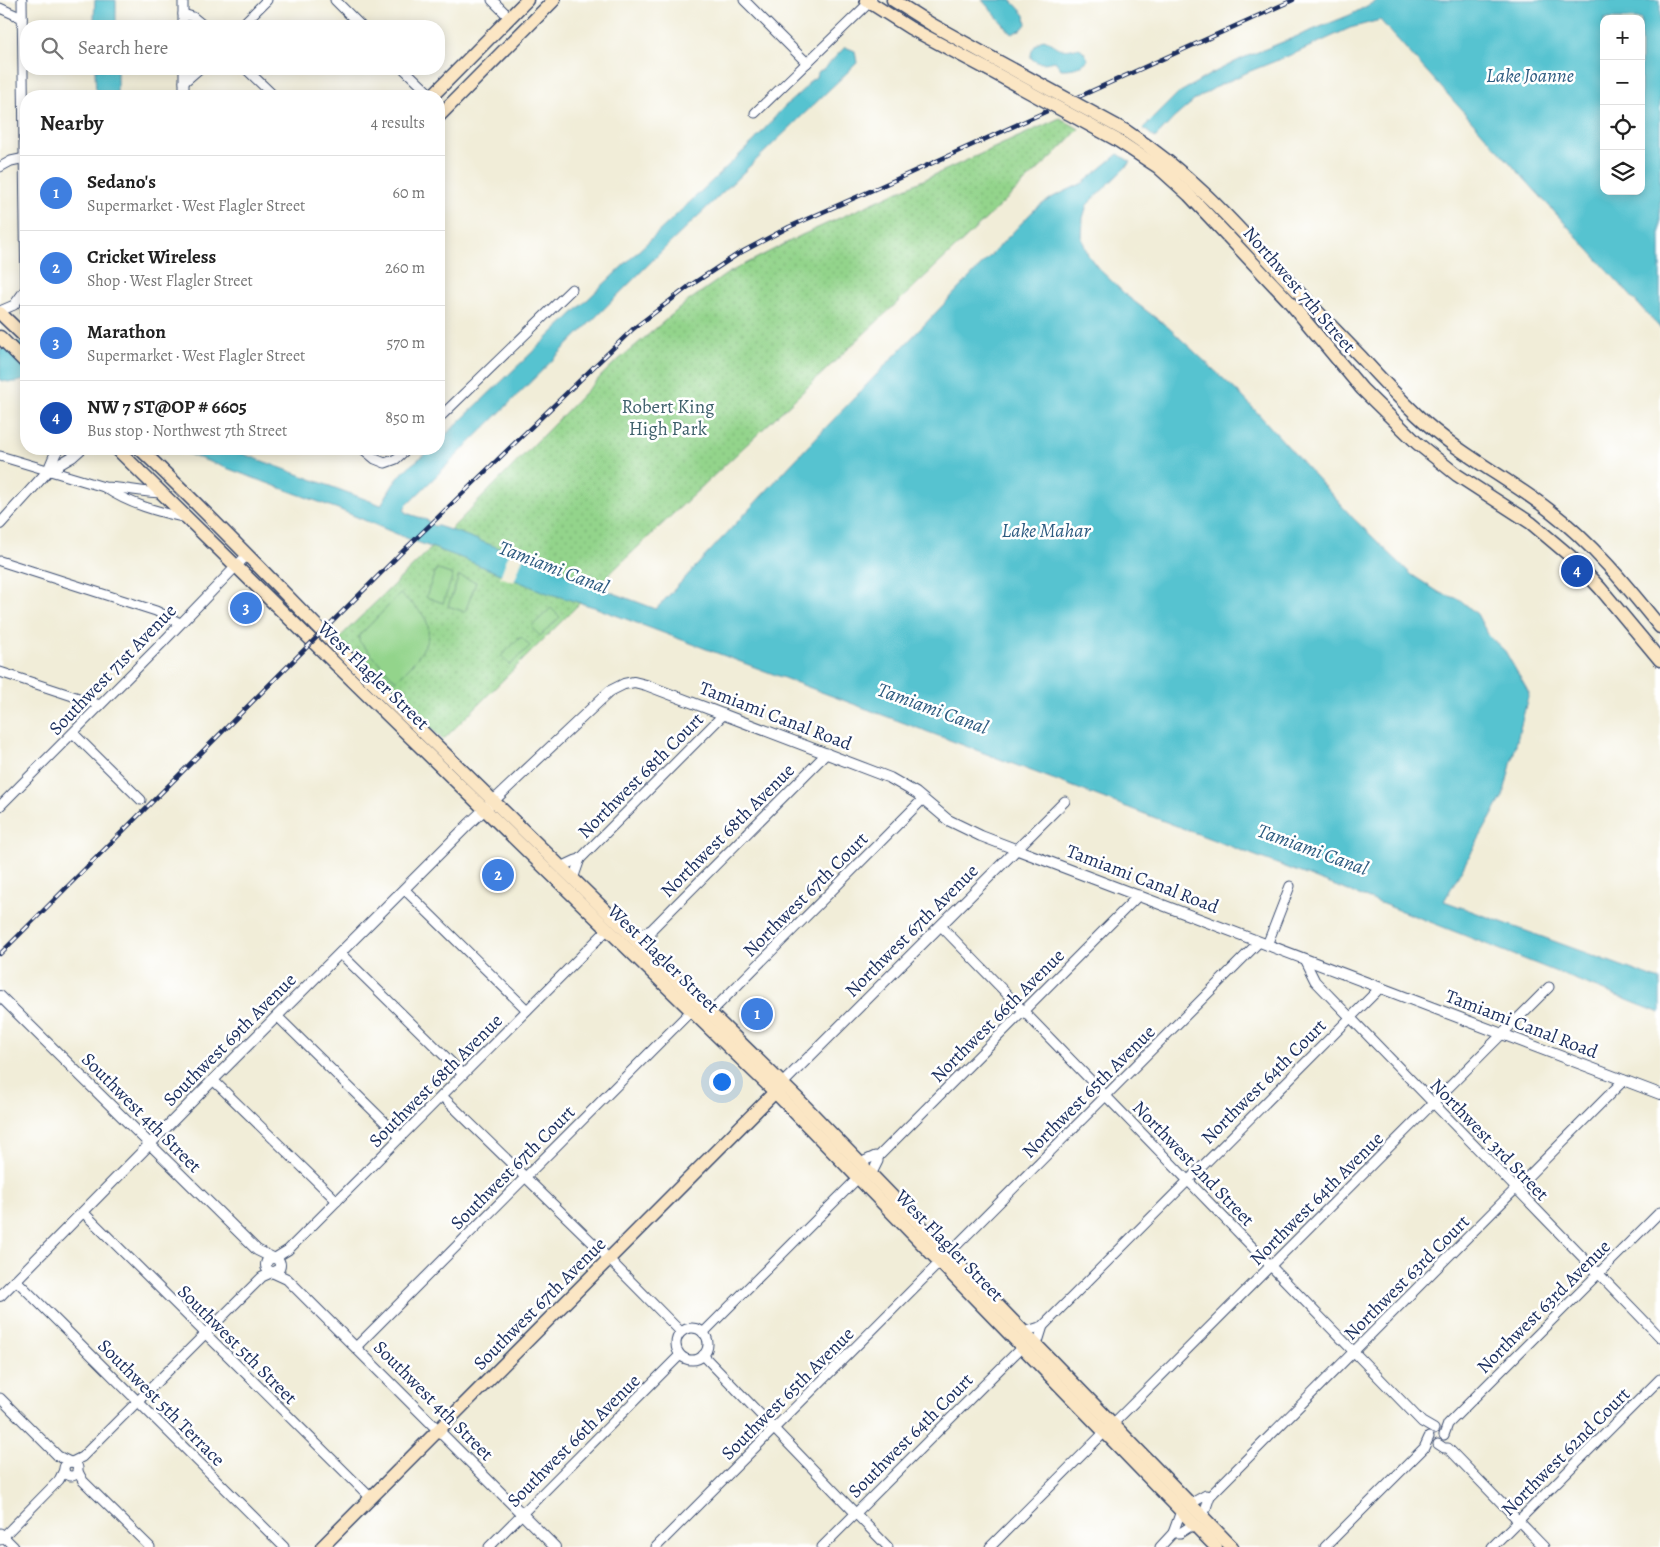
<!DOCTYPE html>
<html lang="en">
<head>
<meta charset="utf-8">
<style>
	:root { --surface:#fff; --page:#f2f2f2; --text:#222; --muted:#767676; --line:#e0e0e0; --accent:#2563eb }
	body { margin:0; font-family:Alegreya,serif; background:var(--page); color:var(--text) }
	.controls { position:absolute; right:15px; top:15px; display:grid; overflow:hidden; border-radius:10px; box-shadow:0 2px 12px #0003 }
	.controls button { width:45px; height:45px; display:grid; place-items:center; padding:0; border:0; border-bottom:1px solid var(--line); background:var(--surface); color:var(--text); font:25px sans-serif }
	.you { position:absolute; left:721px; top:1081px; width:18px; height:18px; margin:-12px; border:4px solid #fff; border-radius:50%; background:#1a73e8; box-shadow:0 0 0 8px #1a73e833 }
	.badge { display:grid; place-items:center; width:32px; height:32px; border-radius:50%; background:var(--accent); color:#fff; font-size:16px; font-weight:700 }
	.pin { position:absolute; translate:-50% -50%; border:2px solid #fff; box-shadow:0 1px 5px #0006 }
	.list { margin:0; padding:0; list-style:none }
	h2 { display:flex; justify-content:space-between; align-items:center; height:65px; margin:0; padding:0 20px; font-size:21px }
	h2 small { font-size:16px; font-weight:400; color:var(--muted) }
	.list li { display:grid; grid-template-columns:32px 1fr auto; gap:15px; align-items:center; box-sizing:border-box; height:75px; padding:0 20px; border-top:1px solid var(--line) }
	.list b { display:block; font-size:19px; white-space:nowrap }
	.list p { margin:0; font-size:16px; white-space:nowrap; color:var(--muted) }
	.list em { font-size:16px; font-style:normal; color:var(--muted) }
	.icon { flex:none; width:28px; height:28px; fill:none; stroke:currentColor; stroke-width:2; stroke-linecap:round; stroke-linejoin:round }
	.map { position:relative; flex:none; width:1660px; height:1547px; overflow:hidden }
	.search { position:absolute; background:var(--surface); box-shadow:0 2px 12px #0003; left:20px; top:20px; width:425px; height:55px; display:flex; align-items:center; gap:12px; box-sizing:border-box; padding:0 18px; border-radius:20px; color:var(--muted); font-size:19px }
	.panel { position:absolute; background:var(--surface); box-shadow:0 2px 12px #0003; left:20px; top:90px; width:425px; height:365px; border-radius:20px }
	.map>svg:first-child { display:block }
</style>
</head>
<body>
<div class="map">
<svg width="1660" height="1547" viewBox="0 0 1660 1547">
	<defs>
		<pattern id="park-dots" width="8" height="8" patternUnits="userSpaceOnUse" patternTransform="scale(1.25)"><rect width="8" height="8" fill="#93d48b"/><path d="M2 2h.1M6 6h.1" fill="none" stroke="#7eb67a" stroke-width="1.8" stroke-linecap="round"/></pattern>
	</defs>
	<rect width="100%" height="100%" fill="#fff"/>
	<filter id="ink" filterUnits="userSpaceOnUse"><feTurbulence type="fractalNoise" baseFrequency=".02" numOctaves="2"/><feDisplacementMap in="SourceGraphic" scale="10" xChannelSelector="R" yChannelSelector="G"/><feConvolveMatrix kernelMatrix="1 2 1 2 8 2 1 2 1" color-interpolation-filters="sRGB"/></filter>
	<filter id="wash" filterUnits="userSpaceOnUse"><feTurbulence type="fractalNoise" baseFrequency=".0096" numOctaves="4" result="noise"/><feDisplacementMap in="SourceGraphic" scale="20" xChannelSelector="R" yChannelSelector="G"/><feGaussianBlur stdDeviation="1.12" result="paint"/><feColorMatrix in="noise" values="0 0 0 0 0 0 0 0 0 0 0 0 0 0 0 0 0 1.4 0 .05"/><feComposite in="paint" operator="in"/></filter>
	<g filter="url(#wash)">
		<rect width="100%" height="100%" fill="#f1edd8"/>
		<polygon fill="url(#park-dots)" stroke="#578274" points="1060,118 1079,129 1058,151 604,579 443,740 339,638 457,523 610,367 687,302 728,273 802,235"/>
		<g fill="#93d48b" stroke="#578274">
			<polygon points="436,569 453,575 443,603 426,597"/>
			<polygon points="459,576 476,582 465,612 448,606"/>
			<path d="M 400,594 C 408,601 417,607 423,615 C 441,639 410,666 396,681 L 359,641 L 359,636 Z"/>
			<polygon points="551,608 560,617 540,636 531,627"/>
			<polygon points="521,637 530,646 510,665 501,656"/>
		</g>
		<g fill="#57c3d0" stroke="#397997" fill-rule="evenodd">
			<polygon points="95,0 116,0 116,26 97,26 94,19"/>
			<polygon points="982,0 1011,0 1025,15 1026,24 1022,29 1012,34"/>
			<path d="M 1378,0 L 1660,0 L 1660,328 L 1380,20 L 1350,28 L 1298,52 L 1248,72 L 1216,87 L 1196,99 L 1174,118 L 1155,138 L 1143,128 L 1177,94 L 1209,75 L 1243,58 L 1350,15 ZM 1604,19 L 1641,19 L 1641,191 L 1604,191 Z"/>
			<path d="M 1044,39 C 1051,42 1056,47 1062,49 C 1075,52 1080,40 1088,60 C 1079,68 1073,69 1061,69 L 1055,61 C 1046,63 1038,65 1031,58 C 1030,50 1037,42 1044,39 Z"/>
			<polygon points="845,47 855,51 857,63 668,245 406,506 404,509 406,513 427,520 433,526 438,526 462,534 533,561 535,559 581,581 587,580 600,588 656,609 811,443 1035,209 1053,197 1083,183 1118,154 1131,162 1087,205 1083,218 1082,239 1088,255 1098,268 1127,296 1169,328 1243,397 1353,518 1412,575 1440,593 1459,599 1477,614 1488,635 1505,651 1529,693 1503,796 1444,901 1660,980 1660,1013 1433,923 947,739 594,607 544,592 459,557 411,540 338,509 180,451 178,453 170,449 230,449 381,505 394,483 405,470 431,449 439,449 439,441 755,140 782,109 806,87 810,81 816,77 819,71 824,69"/>
			<polygon points="95,69 117,69 117,96 96,96"/>
			<path d="M 26,340 L 26,379 C 17,383 10,383 0,380 L 0,349 Z"/>
		</g>
		<polygon fill="#f1edd8" points="510,550 524,555 514,582 500,577"/>
	</g>
	<g filter="url(#ink)">
		<g fill="none" stroke-linecap="round" stroke-linejoin="round">
			<g stroke="#3b4c70" stroke-width="11">
				<g id="minor">
					<polyline points="22,0 26,298"/>
					<polyline points="183,0 183,26"/>
					<polyline points="335,0 361,26"/>
					<polyline points="492,0 510,18"/>
					<polyline points="744,0 807,63"/>
					<polyline points="0,8 22,18"/>
					<polyline points="183,14 193,17 204,26"/>
					<polyline points="241,26 267,0"/>
					<polyline points="184,69 184,96"/>
					<polyline points="246,69 274,96"/>
					<polyline points="404,69 432,96"/>
					<polyline points="184,82 199,69"/>
					<polyline points="755,113 872,0"/>
					<polyline points="0,167 11,161 25,158"/>
					<polyline points="0,311 14,305 25,290"/>
					<polyline points="25,337 26,307"/>
					<polyline points="439,418 572,289"/>
					<polyline points="363,449 375,459 385,463 396,459 407,449"/>
					<path d="M 0,456 L 104,487 C 124,487 143,493 163,493"/>
					<path d="M 104,487 C 129,504 158,512 187,518"/>
					<polyline points="0,561 156,611 180,623"/>
					<polyline points="0,672 100,705"/>
					<polyline points="73,733 141,800"/>
					<polyline points="0,806 163,642 247,555"/>
					<polyline points="1017,849 1065,801"/>
					<polyline points="561,867 576,860 580,859 724,714"/>
					<polyline points="573,879 580,859"/>
					<polyline points="404,889 527,1010"/>
					<polyline points="941,926 1422,1422 1434,1429"/>
					<polyline points="633,937 651,930 827,753"/>
					<polyline points="1267,945 1290,886"/>
					<polyline points="645,949 651,935 651,930"/>
					<polyline points="340,953 463,1074"/>
					<polyline points="1304,959 1315,981 1660,1337"/>
					<polyline points="710,1013 923,799"/>
					<polyline points="277,1016 400,1137"/>
					<polyline points="213,1080 337,1201"/>
					<polyline points="442,1096 597,1247 681,1332"/>
					<polyline points="860,1163 875,1156 878,1157 882,1153 1139,895"/>
					<polyline points="871,1175 878,1161 878,1157"/>
					<polyline points="83,1212 371,1498"/>
					<polyline points="275,1258 288,1250 608,929"/>
					<polyline points="16,1280 284,1547"/>
					<circle cx="692" cy="1344" r="16"/>
					<polyline points="1024,1332 1043,1326"/>
					<polyline points="703,1333 858,1178"/>
					<polyline points="1037,1345 1043,1326 1380,988"/>
					<polyline points="356,1347 691,1011"/>
					<polyline points="703,1355 888,1547"/>
					<polyline points="0,1398 58,1456 70,1462"/>
					<polyline points="1444,1435 1448,1424 1660,1212"/>
					<polyline points="1438,1444 1444,1448 1448,1448 1544,1547"/>
					<polyline points="72,1462 82,1457 262,1277 271,1273"/>
					<circle cx="71" cy="1469" r="7"/>
					<polyline points="77,1470 83,1481 150,1547"/>
					<polyline points="1190,1504 1206,1495 1210,1496"/>
					<polyline points="1203,1517 1210,1496 1624,1080"/>
					<polyline points="0,1533 14,1547"/>
					<polyline points="1173,1533 1180,1533 1194,1524"/>
					<polyline points="0,1540 59,1480 64,1470"/>
					<polyline points="489,1547 680,1355"/>
					<polyline points="656,1547 1259,942"/>
					<polyline points="822,1547 1022,1347"/>
					<polyline points="990,1547 1549,987"/>
					<polyline points="1160,1547 1173,1533 1181,1511"/>
					<polyline points="1325,1547 1424,1448 1429,1437"/>
					<polyline points="1492,1547 1660,1379"/>
				</g>
			</g>
			<g stroke="#3b4c70" stroke-width="12">
				<g id="tertiary">
					<polyline points="48,471 72,457 81,449"/>
					<polyline points="0,524 48,471 56,452 59,449"/>
					<polyline points="0,996 257,1250 273,1258"/>
					<polyline points="782,1084 1017,849"/>
					<circle cx="273" cy="1265" r="7"/>
					<polyline points="274,1273 287,1279 555,1547"/>
					<polyline points="0,1296 213,1080 470,823 610,691 624,684 634,682 646,685 890,778 916,793 948,820 981,836 1660,1094"/>
				</g>
			</g>
			<g stroke="#3b4c70" stroke-width="15">
				<g id="secondary">
					<polyline points="866,0 910,28 987,69"/>
					<polyline points="893,0 931,24 992,58"/>
					<polyline points="432,96 527,0"/>
					<polyline points="439,116 554,0"/>
					<path d="M 1126,131 C 1189,172 1231,219 1281,274 C 1308,302 1335,330 1362,358 C 1380,378 1398,397 1417,415 C 1457,453 1506,477 1549,510 C 1592,543 1626,585 1660,627"/>
					<polyline points="1117,140 1158,167 1189,195 1287,299 1362,389 1417,443 1457,475 1531,523 1570,556 1600,588 1660,660"/>
					<polyline points="0,313 26,338"/>
					<polyline points="0,337 26,363"/>
					<polyline points="117,449 363,691 775,1092 1216,1547"/>
					<path d="M 140,449 C 224,528 302,613 384,694 L 796,1097 L 1232,1547"/>
					<polyline points="322,1547 781,1086"/>
				</g>
			</g>
			<use href="#minor" stroke="#fff" stroke-width="9"/>
			<use href="#tertiary" stroke="#fff" stroke-width="10"/>
			<use href="#secondary" stroke="#fbe6c4" stroke-width="12"/>
			<g stroke="#1b2f5e" stroke-width="4.5">
				<polyline id="rail" points="0,954 402,552 633,329 688,287 738,254 789,227 877,188 1293,0"/>
			</g>
			<use href="#rail" stroke="#fff" stroke-width="2.5" stroke-dasharray="8" stroke-linecap="butt"/>
			<g stroke="#3b4c70" stroke-width="15" stroke-linecap="butt">
				<g id="secondary-bridge">
					<polyline points="992,58 1126,131"/>
					<polyline points="987,69 1117,140"/>
				</g>
			</g>
			<use href="#secondary-bridge" stroke="#fbe6c4" stroke-width="12"/>
		</g>
	</g>
	<g text-anchor="middle" stroke-width="5" stroke-linejoin="round" paint-order="stroke">
		<g font-size="19" fill="#1b2f5e" stroke="#fff">
			<text transform="translate(1300 289) rotate(49)" y="7">Northwest 7th Street</text>
			<text transform="translate(112 669) rotate(-46)" y="7">Southwest 71st Avenue</text>
			<text transform="translate(374 675) rotate(44)" y="7">West Flagler Street</text>
			<text transform="translate(776 715) rotate(21)" y="7">Tamiami Canal Road</text>
			<text transform="translate(640 775) rotate(-45)" y="7">Northwest 68th Court</text>
			<text transform="translate(727 830) rotate(-45)" y="7">Northwest 68th Avenue</text>
			<text transform="translate(1143 878) rotate(21)" y="7">Tamiami Canal Road</text>
			<text transform="translate(805 894) rotate(-45)" y="7">Northwest 67th Court</text>
			<text transform="translate(911 930) rotate(-45)" y="7">Northwest 67th Avenue</text>
			<text transform="translate(664 958) rotate(44)" y="7">West Flagler Street</text>
			<text transform="translate(997 1015) rotate(-45)" y="7">Northwest 66th Avenue</text>
			<text transform="translate(1522 1023) rotate(21)" y="7">Tamiami Canal Road</text>
			<text transform="translate(229 1039) rotate(-45)" y="7">Southwest 69th Avenue</text>
			<text transform="translate(435 1080) rotate(-45)" y="7">Southwest 68th Avenue</text>
			<text transform="translate(1263 1081) rotate(-45)" y="7">Northwest 64th Court</text>
			<text transform="translate(1088 1091) rotate(-45)" y="7">Northwest 65th Avenue</text>
			<text transform="translate(142 1112) rotate(45)" y="7">Southwest 4th Street</text>
			<text transform="translate(1490 1139) rotate(46)" y="7">Northwest 3rd Street</text>
			<text transform="translate(1194 1163) rotate(46)" y="7">Northwest 2nd Street</text>
			<text transform="translate(512 1167) rotate(-45)" y="7">Southwest 67th Court</text>
			<text transform="translate(1316 1198) rotate(-45)" y="7">Northwest 64th Avenue</text>
			<text transform="translate(950 1245) rotate(46)" y="7">West Flagler Street</text>
			<text transform="translate(1406 1277) rotate(-45)" y="7">Northwest 63rd Court</text>
			<text transform="translate(539 1303) rotate(-45)" y="7">Southwest 67th Avenue</text>
			<text transform="translate(1543 1306) rotate(-45)" y="7">Northwest 63rd Avenue</text>
			<text transform="translate(238 1344) rotate(45)" y="7">Southwest 5th Street</text>
			<text transform="translate(787 1393) rotate(-45)" y="7">Southwest 65th Avenue</text>
			<text transform="translate(434 1400) rotate(45)" y="7">Southwest 4th Street</text>
			<text transform="translate(162 1402) rotate(45)" y="7">Southwest 5th Terrace</text>
			<text transform="translate(910 1435) rotate(-45)" y="7">Southwest 64th Court</text>
			<text transform="translate(573 1440) rotate(-45)" y="7">Southwest 66th Avenue</text>
			<text transform="translate(1565 1451) rotate(-45)" y="7">Northwest 62nd Court</text>
		</g>
		<g font-size="19" fill="#3f616c" stroke="#fff">
			<text x="668" y="413">Robert King<tspan x="668" dy="22">High Park</tspan></text>
		</g>
		<g font-size="20" font-style="italic" fill="#2d5b80" stroke="#fff">
			<text x="1530" y="82">Lake Joanne</text>
			<text x="1046" y="537">Lake Mahar</text>
			<text transform="translate(554 567) rotate(21)" y="7">Tamiami Canal</text>
			<text transform="translate(933 708) rotate(20)" y="7">Tamiami Canal</text>
			<text transform="translate(1313 849) rotate(20)" y="7">Tamiami Canal</text>
		</g>
	</g>
</svg>
<div class="controls">
<button>+</button>
<button>−</button>
<button><svg class="icon" aria-label="locate" viewBox="0 0 24 24"><circle cx="12" cy="12" r="6"/><path d="M12 2v4M12 18v4M2 12h4M18 12h4"/></svg></button>
<button><svg class="icon" aria-label="layers" viewBox="0 0 24 24"><path d="M12 4l9 5-9 5-9-5zM3 14l9 5 9-5"/></svg></button>
</div>
<div class="you"></div>
<div class="pin badge" style="left:757px;top:1014px;background:#3f7fe0">1</div>
<div class="pin badge" style="left:498px;top:875px;background:#3f7fe0">2</div>
<div class="pin badge" style="left:246px;top:608px;background:#3f7fe0">3</div>
<div class="pin badge" style="left:1577px;top:571px;background:#1a4fb4">4</div>
<div class="search"><svg class="icon" aria-label="search" viewBox="0 0 24 24"><circle cx="10" cy="10" r="6"/><path d="M15 15l6 6"/></svg>Search here</div>
<section class="panel">
<h2>Nearby<small>4 results</small></h2>
<ul class="list">
<li><span class="badge" style="background:#3f7fe0">1</span><div><b>Sedano's</b><p>Supermarket · West Flagler Street</p></div><em>60 m</em></li>
<li><span class="badge" style="background:#3f7fe0">2</span><div><b>Cricket Wireless</b><p>Shop · West Flagler Street</p></div><em>260 m</em></li>
<li><span class="badge" style="background:#3f7fe0">3</span><div><b>Marathon</b><p>Supermarket · West Flagler Street</p></div><em>570 m</em></li>
<li><span class="badge" style="background:#1a4fb4">4</span><div><b>NW 7 ST@OP # 6605</b><p>Bus stop · Northwest 7th Street</p></div><em>850 m</em></li>
</ul>
</section>
</div>
</body>
</html>
